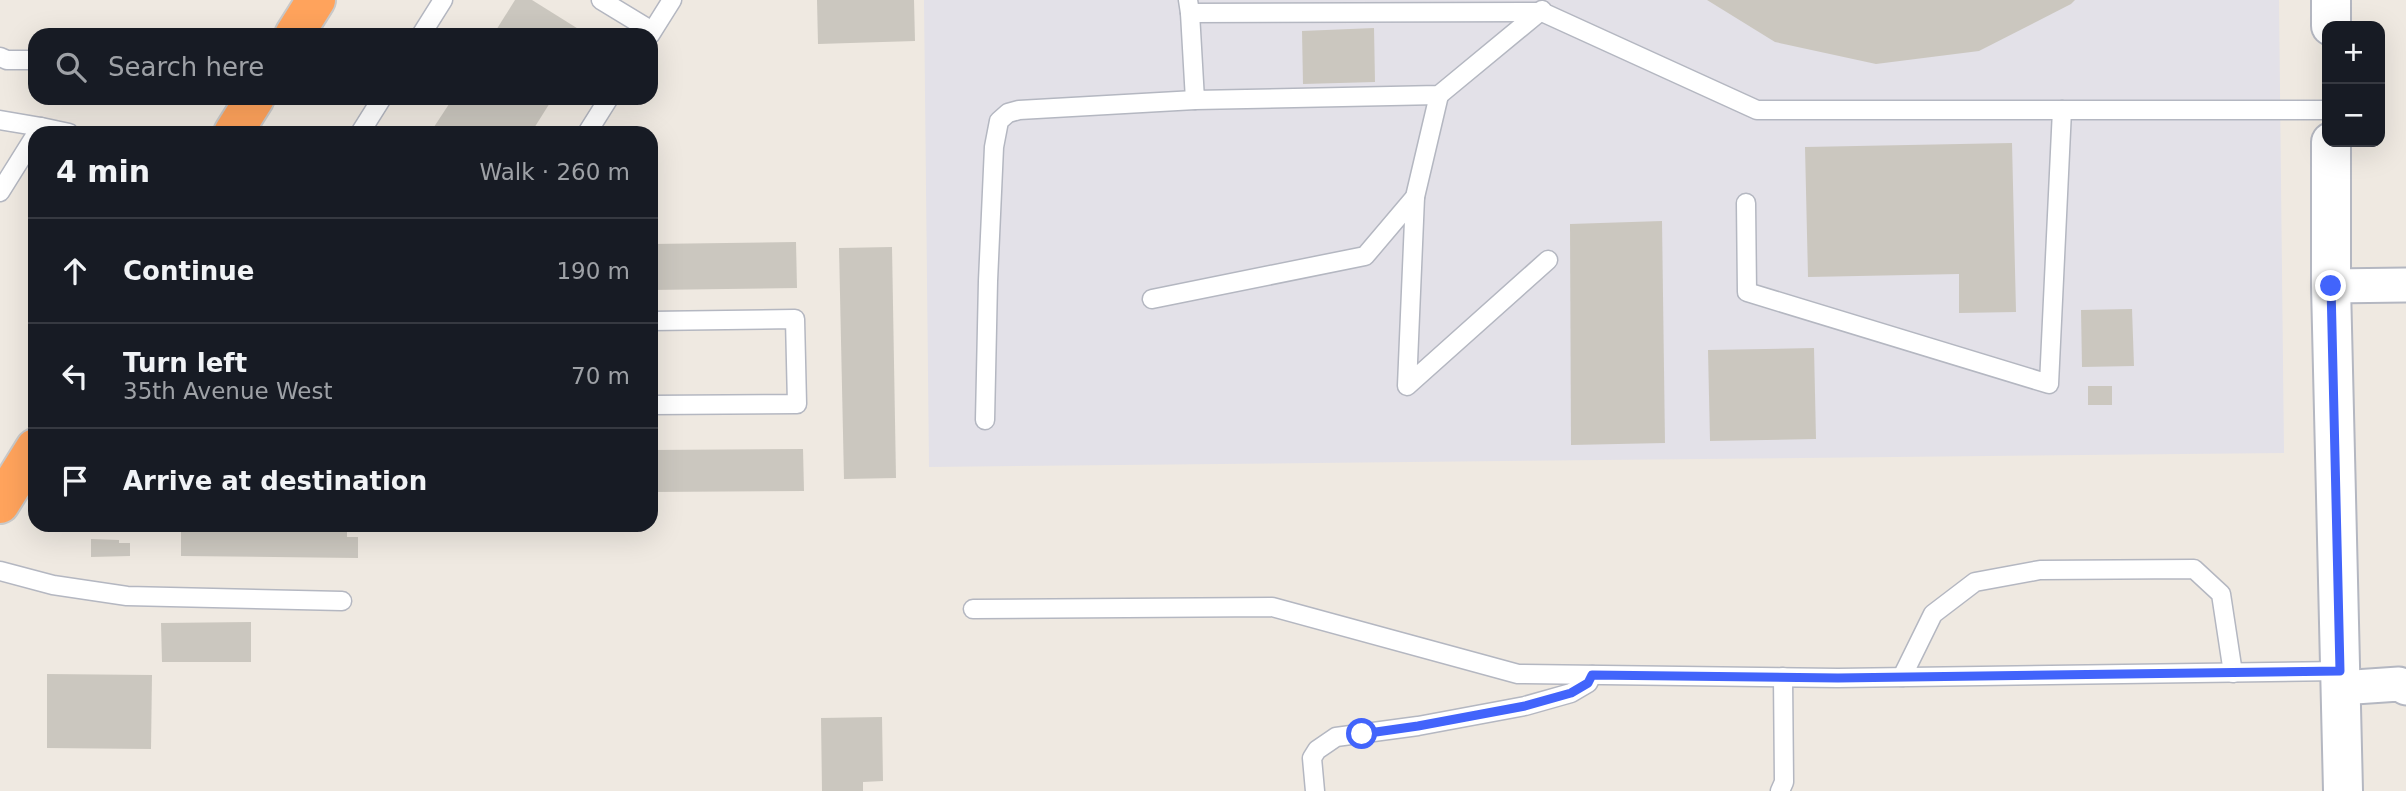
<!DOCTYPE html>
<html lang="en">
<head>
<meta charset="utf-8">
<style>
	:root { --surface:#171b24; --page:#20242c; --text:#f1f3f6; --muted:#9ea1a6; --line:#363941 }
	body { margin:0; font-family:"DejaVu Sans",sans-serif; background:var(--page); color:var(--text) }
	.controls { position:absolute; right:21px; top:21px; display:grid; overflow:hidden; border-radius:14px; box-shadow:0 7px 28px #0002 }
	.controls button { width:63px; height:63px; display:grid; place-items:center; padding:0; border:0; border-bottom:2px solid var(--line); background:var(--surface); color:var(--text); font:35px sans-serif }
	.stop { position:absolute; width:21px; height:21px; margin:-16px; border:5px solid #4264fb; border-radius:50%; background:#fff }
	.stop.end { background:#4264fb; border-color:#fff; box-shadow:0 2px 7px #0008 }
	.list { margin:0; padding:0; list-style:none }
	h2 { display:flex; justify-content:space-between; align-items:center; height:91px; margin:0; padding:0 28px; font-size:30px }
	h2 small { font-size:23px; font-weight:400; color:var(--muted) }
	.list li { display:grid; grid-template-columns:46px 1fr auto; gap:21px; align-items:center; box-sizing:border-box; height:105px; padding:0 28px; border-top:2px solid var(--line) }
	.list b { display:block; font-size:26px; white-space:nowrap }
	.list p { margin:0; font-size:23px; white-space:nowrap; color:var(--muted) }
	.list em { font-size:23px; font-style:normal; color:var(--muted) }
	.icon { flex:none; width:38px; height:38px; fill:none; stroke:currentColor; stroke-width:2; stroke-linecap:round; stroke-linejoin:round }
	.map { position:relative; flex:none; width:2406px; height:791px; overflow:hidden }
	.search { position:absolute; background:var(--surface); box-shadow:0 7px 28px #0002; left:28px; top:28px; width:630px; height:77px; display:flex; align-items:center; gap:18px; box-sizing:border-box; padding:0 24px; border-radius:21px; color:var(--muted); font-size:26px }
	.panel { position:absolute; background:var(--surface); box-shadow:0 7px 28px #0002; left:28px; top:126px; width:630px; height:406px; border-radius:21px }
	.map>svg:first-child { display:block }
</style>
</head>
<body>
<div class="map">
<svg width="2406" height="791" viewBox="0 0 2406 791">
	<rect width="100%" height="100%" fill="#efe9e1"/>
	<polygon fill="#e3e1e8" points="924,0 2279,0 2284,453 929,467"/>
	<g fill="#cbc7bf">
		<polygon points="515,0 532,0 588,35 493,35"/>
		<polygon points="817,0 914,0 915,41 818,44"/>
		<polygon points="1707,0 2075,0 2071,4 1979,51 1876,64 1775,42"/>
		<polygon points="1374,28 1375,82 1303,84 1302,31"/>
		<polygon points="453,98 553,98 531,133 430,133"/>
		<polygon points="2012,143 2016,312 1959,313 1959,274 1808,277 1805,147"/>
		<polygon points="1662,221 1665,443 1571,445 1570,224"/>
		<polygon points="796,242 797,288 651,290 651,244"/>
		<polygon points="892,247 896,478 844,479 839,248"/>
		<polygon points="2132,309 2134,366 2082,367 2081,310"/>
		<polygon points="1814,348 1816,439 1710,441 1708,350"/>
		<rect x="2088" y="386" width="24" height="19"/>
		<polygon points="803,449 804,491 651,492 651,450"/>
		<polygon points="181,525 347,525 347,537 358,537 358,558 181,556"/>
		<polygon points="91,539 119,540 119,543 130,543 130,556 91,557"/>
		<polygon points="251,622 251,662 162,662 161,623"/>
		<polygon points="47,674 152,675 151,749 47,748"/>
		<polygon points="882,717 883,781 863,782 863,791 822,791 821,718"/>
	</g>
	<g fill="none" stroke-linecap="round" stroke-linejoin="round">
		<g stroke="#b4b7c1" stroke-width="21">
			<g id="lane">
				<polyline points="601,0 652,31"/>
				<polyline points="1188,0 1190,13 1542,12 1757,110 2327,110"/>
				<polyline points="1190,13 1195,100 1439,95 1542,10"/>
				<polyline points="421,35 443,0"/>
				<polyline points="650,35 672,0"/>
				<polyline points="0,57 7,60 35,60"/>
				<polyline points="0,120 41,127 37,133"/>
				<polyline points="41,127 69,133"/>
				<polyline points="360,133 382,98"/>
				<polyline points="587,133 609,98"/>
				<polyline points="0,192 35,136"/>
				<polyline points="1415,197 1407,386 1548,260"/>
				<polyline points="1746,203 1747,292 2049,384 2062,110"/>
				<polyline points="1152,299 1365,256 1415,197 1439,95"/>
				<polyline points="651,321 795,319 797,404 651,405"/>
				<polyline points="985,420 988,281 994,147 999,121 1008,113 1019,110 1195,100"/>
				<polyline points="0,571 53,585 127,596 342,601"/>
				<polyline points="973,609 1272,607 1518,674 1838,678 2340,671"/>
				<polyline points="1902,677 1933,614 1975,582 2040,570 2194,569 2221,594 2233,673"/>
				<polyline points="1315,791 1312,758 1317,750 1336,737 1418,726 1525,706 1571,693 1588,683 1592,675"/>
				<polyline points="1780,791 1784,782 1783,677"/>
			</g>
		</g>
		<g stroke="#b4b7c1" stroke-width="37">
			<g id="street">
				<polyline points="2331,286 2406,285"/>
				<polyline points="2340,688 2399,684 2406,688"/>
			</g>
		</g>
		<g stroke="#b4b7c1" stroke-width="42">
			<g id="secondary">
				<polyline points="2331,0 2331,26"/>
				<polyline points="2331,142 2331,286 2343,791"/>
			</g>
		</g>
		<g stroke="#c9c9c9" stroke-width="42">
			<g id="highway">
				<polyline points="294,35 316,0"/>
				<polyline points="233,133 255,98"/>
				<polyline points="0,504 35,448"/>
			</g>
		</g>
		<use href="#lane" stroke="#fff" stroke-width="18"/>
		<use href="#street" stroke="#fff" stroke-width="33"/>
		<use href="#secondary" stroke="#fff" stroke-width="38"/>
		<use href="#highway" stroke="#ffa35c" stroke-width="38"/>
	</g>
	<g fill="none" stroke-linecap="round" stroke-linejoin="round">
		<polyline stroke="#4264fb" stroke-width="9" points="1362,734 1418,726 1525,706 1571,693 1588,683 1592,675 1838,678 2340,671 2331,286"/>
	</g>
</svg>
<div class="controls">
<button>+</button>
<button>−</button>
</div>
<div class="stop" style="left:1362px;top:734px"></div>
<div class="stop end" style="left:2331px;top:286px"></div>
<div class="search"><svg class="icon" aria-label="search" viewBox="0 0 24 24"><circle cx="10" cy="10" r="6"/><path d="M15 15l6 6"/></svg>Search here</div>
<section class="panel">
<h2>4 min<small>Walk · 260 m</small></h2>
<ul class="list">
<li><svg class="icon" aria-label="ahead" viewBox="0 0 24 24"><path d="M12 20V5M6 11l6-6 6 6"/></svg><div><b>Continue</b></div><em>190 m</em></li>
<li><svg class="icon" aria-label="left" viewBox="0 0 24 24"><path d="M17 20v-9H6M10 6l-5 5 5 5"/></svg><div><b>Turn left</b><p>35th Avenue West</p></div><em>70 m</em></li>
<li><svg class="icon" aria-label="arrive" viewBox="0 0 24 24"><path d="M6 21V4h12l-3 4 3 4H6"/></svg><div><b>Arrive at destination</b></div></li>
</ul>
</section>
</div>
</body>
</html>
